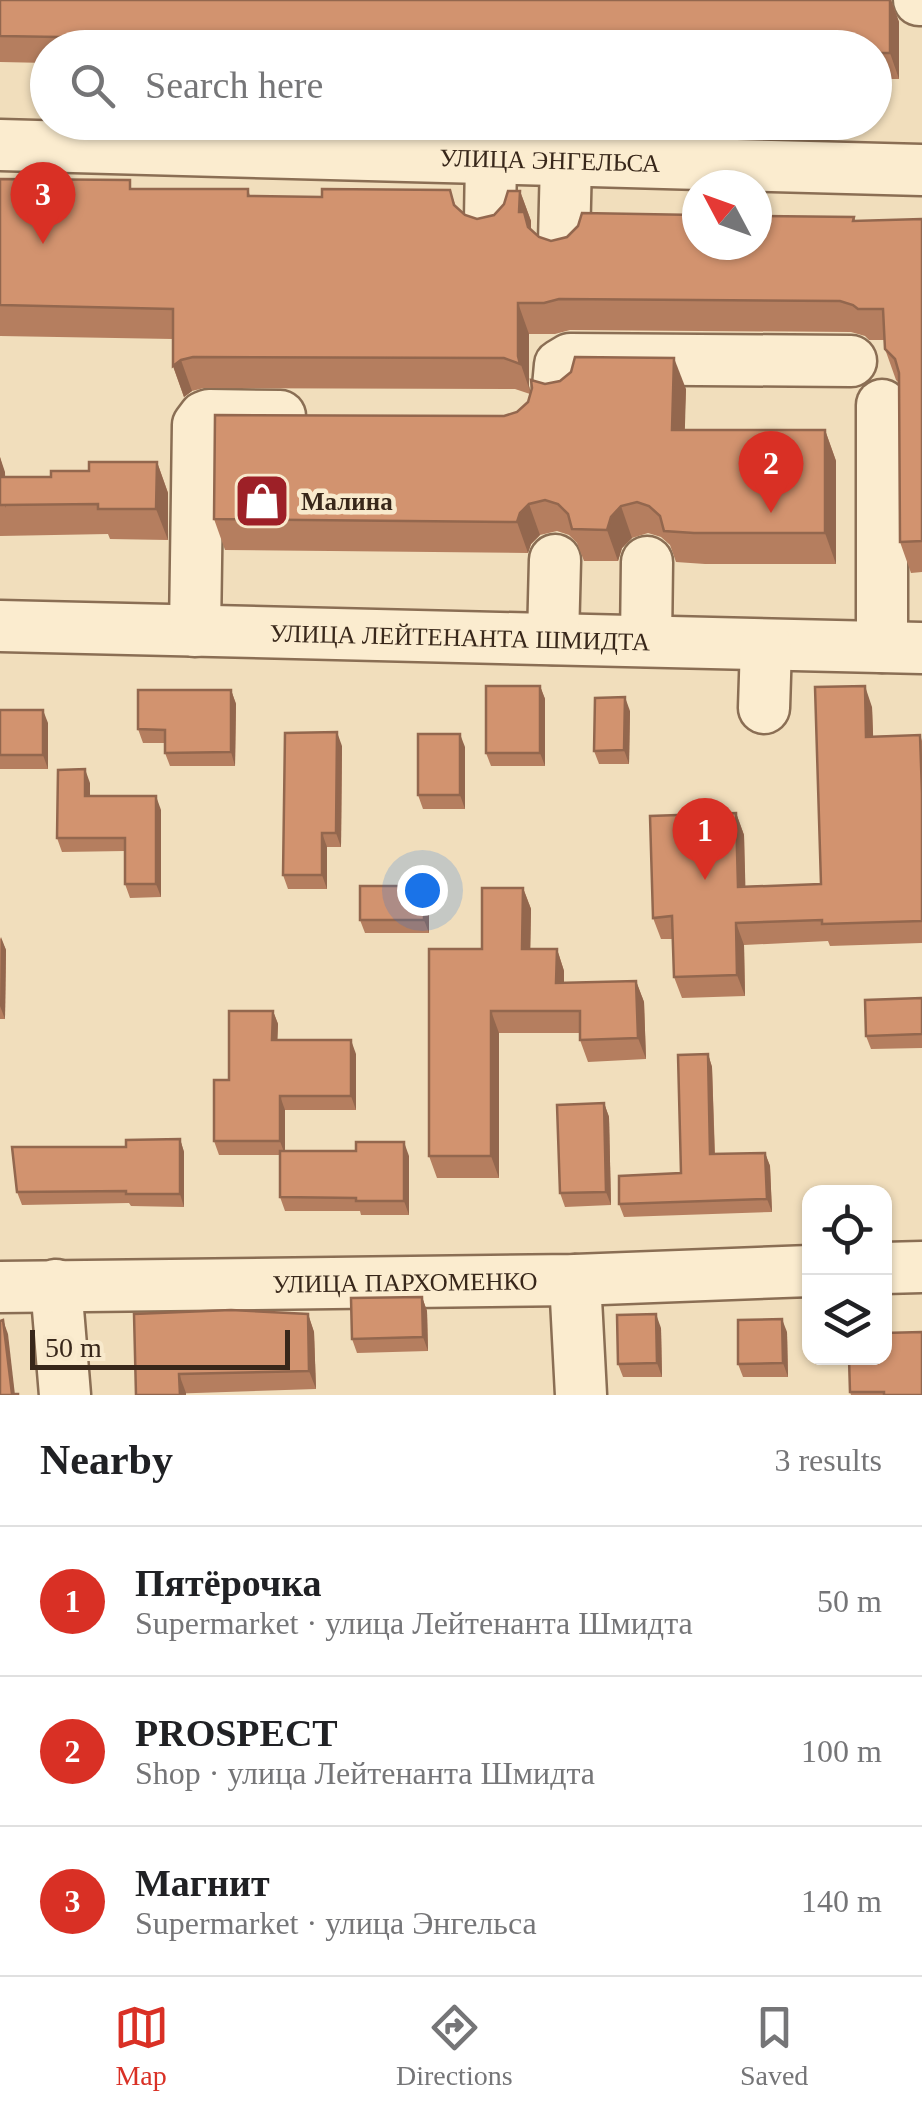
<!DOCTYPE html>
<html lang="en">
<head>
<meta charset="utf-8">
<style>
	:root { --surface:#fff; --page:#f2f2f2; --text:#202124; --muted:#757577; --line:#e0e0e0; --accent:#d93025 }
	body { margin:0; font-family:Georgia,serif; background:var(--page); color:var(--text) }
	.controls { position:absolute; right:30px; bottom:30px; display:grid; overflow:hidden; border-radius:20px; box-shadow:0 2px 8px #0004 }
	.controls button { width:90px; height:90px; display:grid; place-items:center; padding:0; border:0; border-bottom:2px solid var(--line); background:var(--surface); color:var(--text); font:50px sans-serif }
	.compass { position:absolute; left:682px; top:170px; width:90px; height:90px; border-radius:50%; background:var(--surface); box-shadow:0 2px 8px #0004; rotate:311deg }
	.scale { position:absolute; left:30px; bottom:25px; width:260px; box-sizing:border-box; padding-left:10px; border:5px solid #38271a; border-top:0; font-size:28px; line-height:35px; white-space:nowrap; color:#38271a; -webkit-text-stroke:8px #f8e9cc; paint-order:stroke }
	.you { position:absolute; left:422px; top:890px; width:35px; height:35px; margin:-25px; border:8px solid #fff; border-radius:50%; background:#1a73e8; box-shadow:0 0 0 15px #1a73e833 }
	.badge { display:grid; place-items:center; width:65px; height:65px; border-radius:50%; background:var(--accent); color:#fff; font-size:32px; font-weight:700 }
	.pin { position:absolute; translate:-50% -82px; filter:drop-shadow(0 2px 5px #0008) }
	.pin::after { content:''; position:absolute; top:52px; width:35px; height:30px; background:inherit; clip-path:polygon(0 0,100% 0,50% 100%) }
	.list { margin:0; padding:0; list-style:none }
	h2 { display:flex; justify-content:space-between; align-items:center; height:130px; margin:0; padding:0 40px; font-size:42px }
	h2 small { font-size:32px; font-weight:400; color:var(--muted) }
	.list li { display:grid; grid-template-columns:65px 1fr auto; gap:30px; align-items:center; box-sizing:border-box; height:150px; padding:0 40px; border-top:2px solid var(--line) }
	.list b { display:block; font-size:38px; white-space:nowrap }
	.list p { margin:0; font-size:32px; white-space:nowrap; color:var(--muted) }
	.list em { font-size:32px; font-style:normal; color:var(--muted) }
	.icon { flex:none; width:55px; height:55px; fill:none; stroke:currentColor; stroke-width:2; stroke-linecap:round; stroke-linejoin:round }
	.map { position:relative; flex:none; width:922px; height:1395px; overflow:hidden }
	.search { position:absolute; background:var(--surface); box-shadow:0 2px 8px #0004; left:30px; right:30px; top:30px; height:110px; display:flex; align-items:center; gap:25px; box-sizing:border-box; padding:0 35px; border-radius:55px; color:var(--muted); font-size:38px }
	.sheet { height:580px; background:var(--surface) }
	nav { display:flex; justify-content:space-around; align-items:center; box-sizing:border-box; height:140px; border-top:2px solid var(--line); background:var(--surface); font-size:28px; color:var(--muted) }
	nav a { display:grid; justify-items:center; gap:5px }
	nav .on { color:var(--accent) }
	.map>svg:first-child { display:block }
</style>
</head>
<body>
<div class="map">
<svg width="922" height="1395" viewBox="0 0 922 1395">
	<rect width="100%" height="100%" fill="#f1debc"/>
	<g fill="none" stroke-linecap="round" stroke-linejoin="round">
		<g stroke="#8a6e54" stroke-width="55">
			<g id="minor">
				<polyline points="919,0 922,0"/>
				<path id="s1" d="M 0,145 L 922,170"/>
				<polyline points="490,221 491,158"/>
				<polyline points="564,243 566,160"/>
				<polyline points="558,387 560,365 570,359 851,361"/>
				<path id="s2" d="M 0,626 L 922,648"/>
				<polyline points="195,631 198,425 204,417 209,415 280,416"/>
				<polyline points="553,639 555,560"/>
				<polyline points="646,641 647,562"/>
				<polyline points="882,647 882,405"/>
				<polyline points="764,708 766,645"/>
				<polyline points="884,1268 922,1267"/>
				<polyline points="575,1280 581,1395"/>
				<polyline points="56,1285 65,1395"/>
				<path id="s3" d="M 0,1287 L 575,1280 L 810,1271"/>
			</g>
		</g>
		<use href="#minor" stroke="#fbeccf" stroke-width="50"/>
	</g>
	<g fill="#b57e5f">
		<polygon points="0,0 891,0 899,22 899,79 874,79 874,48 48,48 48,63 0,62"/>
		<polygon points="0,179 133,189 248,189 250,196 322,197 450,190 456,207 465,215 477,219 494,215 520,191 531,221 531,229 539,237 551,241 854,217 855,221 922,219 922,572 911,573 900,542 899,383 896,380 885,349 884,340 869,340 865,336 851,332 570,330 555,334 529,334 529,386 531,393 545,384 686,389 684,430 825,430 836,461 836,564 705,564 676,562 670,545 661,537 648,533 632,538 622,548 618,561 584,561 577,543 569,535 557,531 540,535 531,544 528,553 225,550 214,519 517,412 528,402 530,394 515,389 204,388 192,391 184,397 173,366 173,339 0,336"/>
		<polygon points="0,457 5,477 51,477 157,462 168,493 168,540 110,539 108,534 0,536"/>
		<polygon points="540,686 545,699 545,766 491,766 486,753"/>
		<polygon points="231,690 236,704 235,766 170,766 165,753 165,743 143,743 138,729"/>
		<polygon points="872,707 873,736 920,735 922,741 922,943 830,946 828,941 744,945 745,996 682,998 674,977 673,939 661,939 653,918 736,813 744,835 745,886 821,884"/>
		<polygon points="0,710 48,723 48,769 0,769"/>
		<polygon points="630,711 629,764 599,764 594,751"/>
		<polygon points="342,746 341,847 327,847 327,889 288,889 283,875"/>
		<polygon points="465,747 465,809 423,809 418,795"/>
		<polygon points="90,783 90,796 161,810 161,897 130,898 125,884 125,851 62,852 57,838"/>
		<polygon points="424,886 429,900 429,933 365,933 360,920"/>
		<polygon points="523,888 531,909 530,949 557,949 564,971 564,983 636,981 644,1002 646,1059 588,1062 580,1040 580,1033 499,1033 499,1178 437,1178 429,1156 482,949"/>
		<polygon points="0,937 6,950 5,1019 0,1019"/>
		<polygon points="922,998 922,1048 871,1049 866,1036"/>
		<polygon points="273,1011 278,1024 277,1040 356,1054 356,1110 285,1110 285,1151 409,1156 409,1215 361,1215 360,1211 285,1211 280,1197 280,1155 219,1155 214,1141 229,1080"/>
		<polygon points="708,1054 712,1067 715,1154 765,1153 770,1166 772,1212 624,1217 619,1204 681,1173"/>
		<polygon points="604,1103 609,1117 611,1205 565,1207 560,1193"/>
		<polygon points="180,1139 184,1152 184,1207 131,1206 129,1203 22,1205 17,1192 126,1147"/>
		<polygon points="422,1297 427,1311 428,1351 357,1353 352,1339"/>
		<polygon points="308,1314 314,1332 316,1389 136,1395"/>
		<polygon points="661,1328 662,1377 623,1377 618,1364"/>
		<polygon points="787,1332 788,1377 743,1377 738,1364"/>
		<polygon points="922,1332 922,1395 851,1395 850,1392"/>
	</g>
	<g fill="#93674e">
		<polygon points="890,0 891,0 899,22 899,79 890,53"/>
		<polygon points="520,191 531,221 531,230 519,212"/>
		<polygon points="518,303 529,334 529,386 531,394 518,356"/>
		<polygon points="674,358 686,389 684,461 672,430"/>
		<polygon points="181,360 192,391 184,397 173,366"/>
		<polygon points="825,430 836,461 836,564 825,533"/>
		<polygon points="0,457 5,472 6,508 0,492"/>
		<polygon points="157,462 168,493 168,540 156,509"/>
		<polygon points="529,504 540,535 531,544 528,553 517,522 520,513"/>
		<polygon points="621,506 632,538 622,548 618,561 607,530 611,517"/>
		<polygon points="540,686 545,699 545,766 540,753"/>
		<polygon points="865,686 872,707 874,759 866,737"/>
		<polygon points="231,690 236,704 235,766 231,752"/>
		<polygon points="625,697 630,711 629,764 624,750"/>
		<polygon points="43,710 48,723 48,769 43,755"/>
		<polygon points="337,732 342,746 341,847 336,833"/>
		<polygon points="460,734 465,747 465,809 460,795"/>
		<polygon points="85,769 90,783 90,810 85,796"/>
		<polygon points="156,796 161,810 161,897 156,884"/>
		<polygon points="736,813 744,835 746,908 738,887"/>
		<polygon points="322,833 327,847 327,889 322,875"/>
		<polygon points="424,886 429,900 429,933 424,920"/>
		<polygon points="523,888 531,909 530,971 522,949"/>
		<polygon points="736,923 744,945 745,996 737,975"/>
		<polygon points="1,937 6,950 5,1019 0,1006"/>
		<polygon points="557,949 564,971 564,1005 556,983"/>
		<polygon points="636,981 644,1002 646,1059 638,1038"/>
		<polygon points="273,1011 278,1024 277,1054 272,1040"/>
		<polygon points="491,1011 499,1033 499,1178 491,1156"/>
		<polygon points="351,1040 356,1054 356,1110 351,1096"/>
		<polygon points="708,1054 712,1067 715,1167 710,1154"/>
		<polygon points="280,1096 285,1110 285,1155 280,1141"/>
		<polygon points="604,1103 609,1117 611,1205 606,1192"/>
		<polygon points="180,1139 184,1152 184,1207 180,1194"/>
		<polygon points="404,1142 409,1156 409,1215 404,1201"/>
		<polygon points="765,1153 770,1166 772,1212 767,1199"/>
		<polygon points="422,1297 427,1311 428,1351 423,1337"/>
		<polygon points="308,1314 314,1332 316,1389 309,1371"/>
		<polygon points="656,1314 661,1328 662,1377 657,1363"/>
		<polygon points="782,1319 787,1332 788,1377 783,1363"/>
		<polygon points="3,1320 8,1334 15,1395 12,1395"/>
		<polygon points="179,1374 186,1393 186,1395 180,1395"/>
	</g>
	<g fill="#d2936f" stroke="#93674e" stroke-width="2.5">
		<polygon points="0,0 890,0 890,53 874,53 874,48 673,48 673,43 528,41 528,48 492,48 492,43 213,38 213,48 178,48 178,39 0,36"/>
		<polygon points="0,179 130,180 130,189 248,189 248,196 322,197 322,189 450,190 454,205 465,215 477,219 494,215 504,204 508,191 520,191 519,212 524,212 528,227 539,237 551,241 567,237 578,226 582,213 697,215 697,245 757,245 757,216 854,217 853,221 922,219 922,541 900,542 899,373 895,359 885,349 883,309 858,309 853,305 840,301 559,299 544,303 518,303 518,356 520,364 504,358 193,357 181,360 173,366 173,309 0,305"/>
		<polygon points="575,357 674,358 672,430 825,430 825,533 694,533 664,531 660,516 649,506 637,502 621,506 611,517 607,530 572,529 568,514 558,504 545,500 529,504 520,513 517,522 214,519 215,415 504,416 517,412 528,402 532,388 531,380 545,384 560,381 571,372"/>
		<polygon points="89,462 157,462 156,509 98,509 98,504 0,505 0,477 51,477 51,471 89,471"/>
		<rect x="486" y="686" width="54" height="67"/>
		<polygon points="865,686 866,737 920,735 922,793 922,921 822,924 822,920 736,923 737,975 674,977 672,916 653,918 650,816 736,813 738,887 821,884 815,687"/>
		<polygon points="138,690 231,690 231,752 165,753 165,730 138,729"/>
		<polygon points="625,697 624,750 594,751 595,698"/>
		<rect x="0" y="710" width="43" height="45"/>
		<polygon points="337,732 336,833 322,833 322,875 283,875 285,733"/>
		<rect x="418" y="734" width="42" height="61"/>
		<polygon points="85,769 85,796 156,796 156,884 125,884 125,838 57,838 58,770"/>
		<rect x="360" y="886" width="64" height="34"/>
		<polygon points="482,888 523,888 522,949 557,949 556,983 636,981 638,1038 580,1040 580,1011 491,1011 491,1156 429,1156 429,949 482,949"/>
		<polygon points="922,998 922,1034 866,1036 865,1000"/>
		<polygon points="229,1011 273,1011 272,1040 351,1040 351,1096 280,1096 280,1141 214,1141 214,1080 229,1080"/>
		<polygon points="708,1054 710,1154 765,1153 767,1199 619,1204 619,1176 681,1173 678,1055"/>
		<polygon points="604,1103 606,1192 560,1193 557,1105"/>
		<polygon points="180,1139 180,1194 126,1194 126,1191 17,1192 12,1147 126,1147 126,1140"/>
		<polygon points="356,1142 404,1142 404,1201 356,1201 356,1198 280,1197 280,1151 356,1151"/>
		<polygon points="422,1297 423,1337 352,1339 351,1298"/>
		<polygon points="231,1310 308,1314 309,1371 179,1374 180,1395 136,1395 134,1314"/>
		<polygon points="656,1314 657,1363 618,1364 617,1315"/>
		<polygon points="782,1319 783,1363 738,1364 738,1320"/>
		<polygon points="3,1320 12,1394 18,1394 18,1395 0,1395 0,1321"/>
		<polygon points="922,1332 922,1395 884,1395 884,1392 850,1392 849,1358 884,1358 884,1333"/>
	</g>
	<defs>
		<g id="shop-square" transform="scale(2.875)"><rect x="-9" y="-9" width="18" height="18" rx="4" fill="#9d2027" stroke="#f8e9cc"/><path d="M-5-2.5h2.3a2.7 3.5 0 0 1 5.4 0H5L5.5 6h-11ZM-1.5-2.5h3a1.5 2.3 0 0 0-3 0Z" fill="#fff"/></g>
	</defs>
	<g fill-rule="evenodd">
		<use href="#shop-square" x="262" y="501"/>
	</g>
	<g text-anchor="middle" stroke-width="9" stroke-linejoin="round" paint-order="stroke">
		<g font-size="25" fill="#38271a" stroke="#f8e9cc">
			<text dy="9" stroke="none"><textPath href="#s1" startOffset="550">УЛИЦА ЭНГЕЛЬСА</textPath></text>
			<text dy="9" stroke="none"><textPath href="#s2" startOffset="460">УЛИЦА ЛЕЙТЕНАНТА ШМИДТА</textPath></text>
			<text dy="9" stroke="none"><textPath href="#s3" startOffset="405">УЛИЦА ПАРХОМЕНКО</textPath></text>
		</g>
		<g font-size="25" font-weight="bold" fill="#38271a" stroke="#f8e9cc" text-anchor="start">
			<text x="301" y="510">Малина</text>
		</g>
	</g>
</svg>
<div class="controls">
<button><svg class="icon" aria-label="locate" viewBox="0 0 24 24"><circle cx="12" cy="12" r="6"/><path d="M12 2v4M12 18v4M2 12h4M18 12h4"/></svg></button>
<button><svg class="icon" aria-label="layers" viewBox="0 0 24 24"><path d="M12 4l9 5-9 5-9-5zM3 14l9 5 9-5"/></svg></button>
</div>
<svg class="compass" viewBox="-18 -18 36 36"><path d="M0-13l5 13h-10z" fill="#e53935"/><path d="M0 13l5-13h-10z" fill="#757577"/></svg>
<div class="scale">50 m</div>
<div class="you"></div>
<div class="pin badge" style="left:705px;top:880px">1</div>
<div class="pin badge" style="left:771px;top:513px">2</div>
<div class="pin badge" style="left:43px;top:244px">3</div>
<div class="search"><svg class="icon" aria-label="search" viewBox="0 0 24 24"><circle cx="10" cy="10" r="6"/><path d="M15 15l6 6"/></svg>Search here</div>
</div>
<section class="sheet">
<h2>Nearby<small>3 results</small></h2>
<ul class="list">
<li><span class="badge">1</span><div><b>Пятёрочка</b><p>Supermarket · улица Лейтенанта Шмидта</p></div><em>50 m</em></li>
<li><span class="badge">2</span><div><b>PROSPECT</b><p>Shop · улица Лейтенанта Шмидта</p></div><em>100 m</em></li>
<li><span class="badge">3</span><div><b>Магнит</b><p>Supermarket · улица Энгельса</p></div><em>140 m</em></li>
</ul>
</section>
<nav>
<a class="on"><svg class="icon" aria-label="map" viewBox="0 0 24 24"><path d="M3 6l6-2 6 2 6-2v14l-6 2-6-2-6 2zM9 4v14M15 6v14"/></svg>Map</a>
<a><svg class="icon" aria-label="directions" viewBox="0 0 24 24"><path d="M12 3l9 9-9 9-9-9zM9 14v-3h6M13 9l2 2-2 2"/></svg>Directions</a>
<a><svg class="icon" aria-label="saved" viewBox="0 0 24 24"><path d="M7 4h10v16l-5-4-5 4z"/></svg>Saved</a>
</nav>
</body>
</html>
